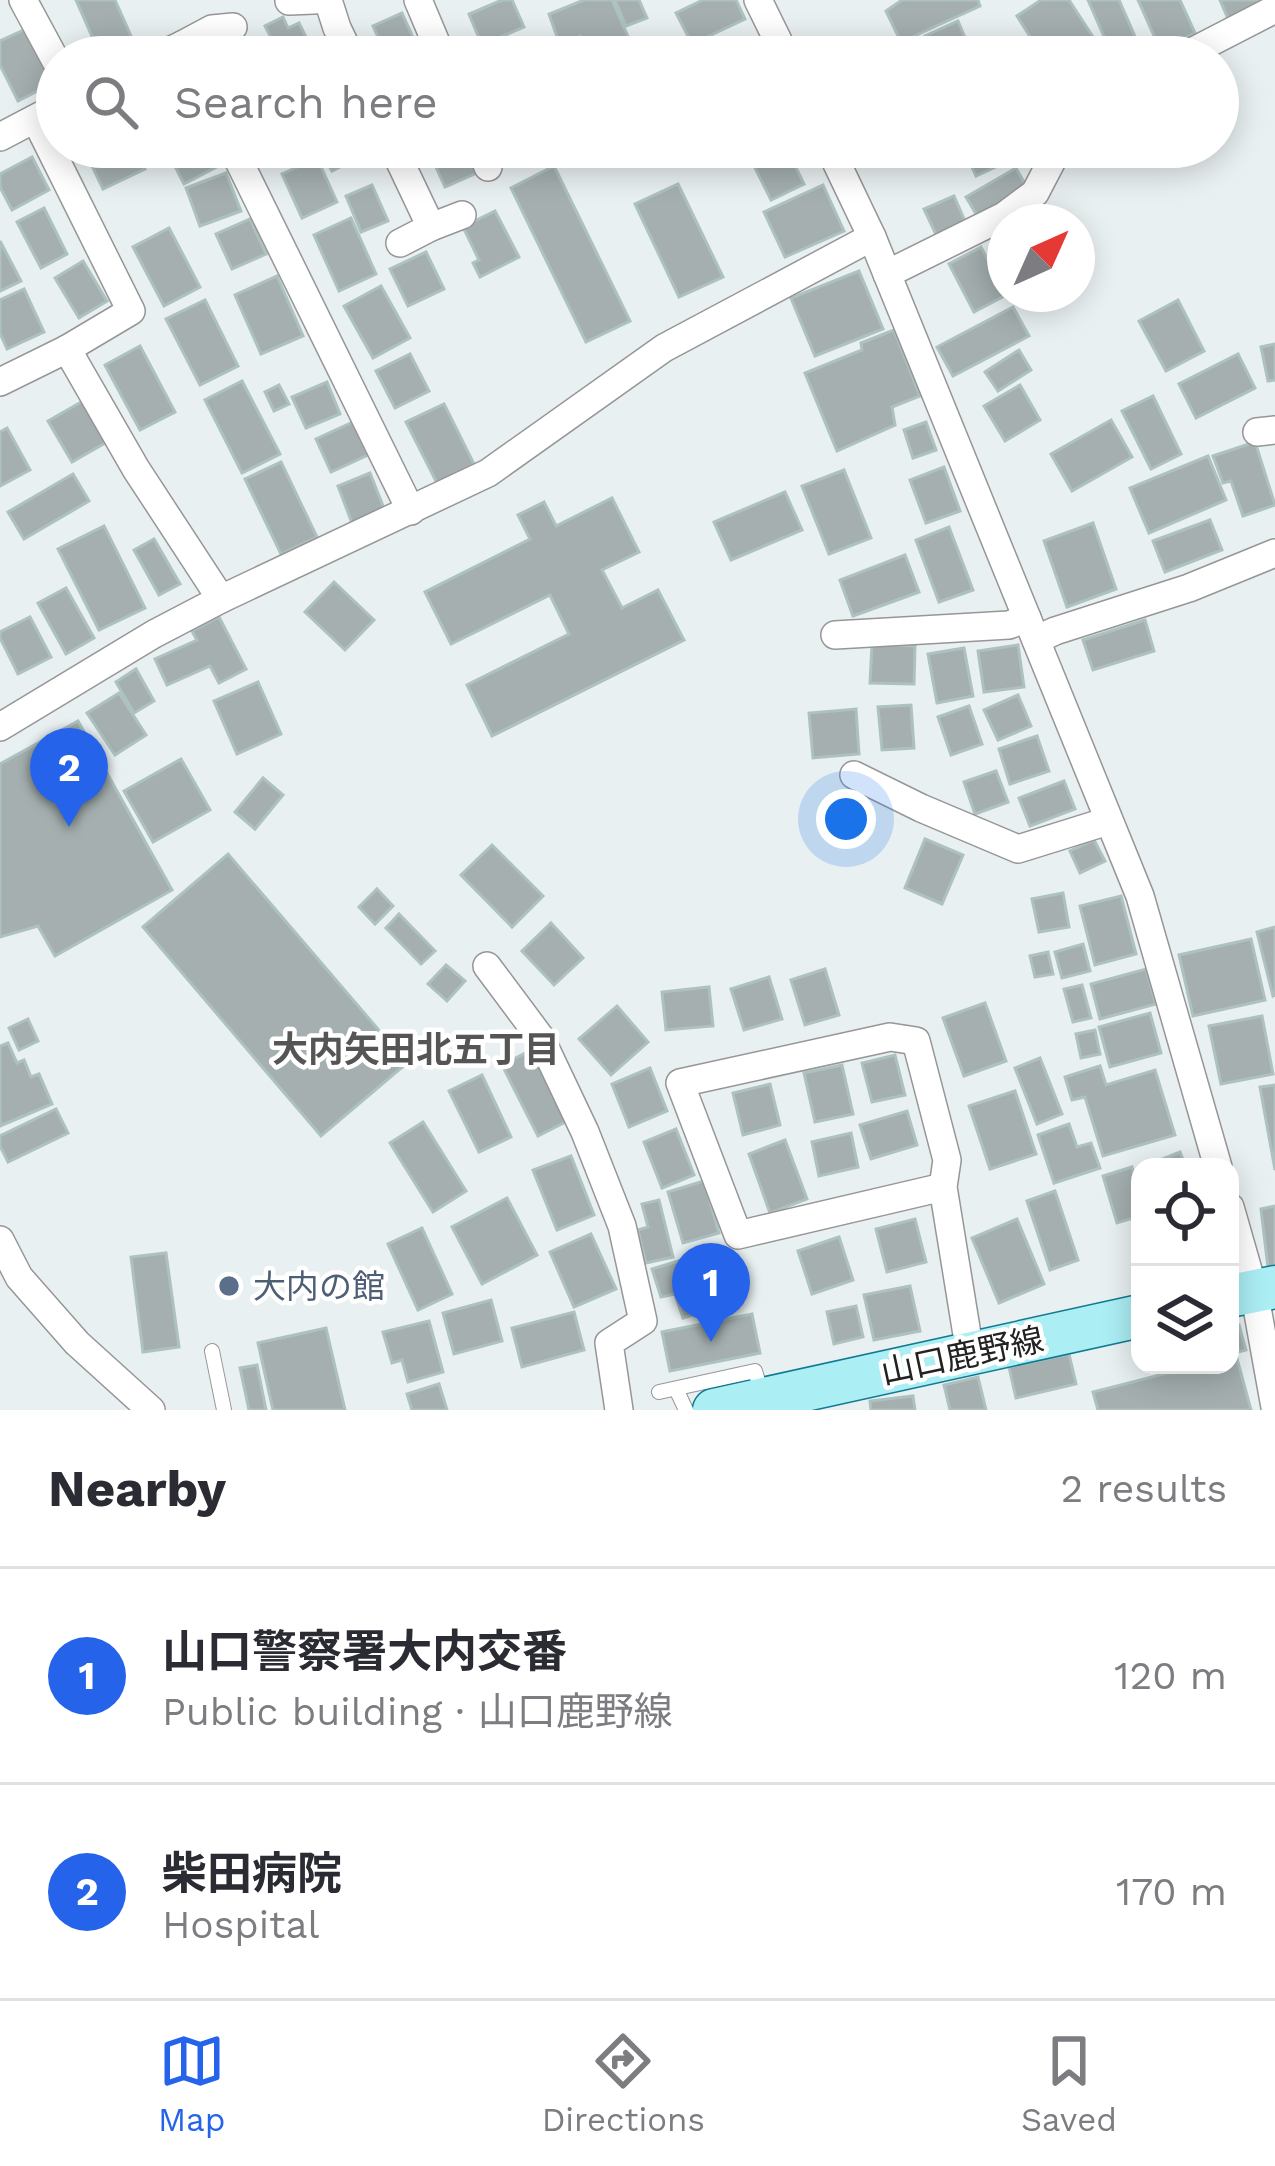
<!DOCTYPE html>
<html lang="en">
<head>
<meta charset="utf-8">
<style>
	:root { --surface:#fff; --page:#f2f2f3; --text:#2b2b33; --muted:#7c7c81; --line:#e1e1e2; --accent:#2563eb }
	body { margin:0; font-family:"Work Sans","Noto Sans JP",sans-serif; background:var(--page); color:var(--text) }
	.controls { position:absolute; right:36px; bottom:36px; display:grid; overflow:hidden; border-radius:24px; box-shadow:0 6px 30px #0003 }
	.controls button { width:108px; height:108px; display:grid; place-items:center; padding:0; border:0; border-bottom:3px solid var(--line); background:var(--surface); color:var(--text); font:60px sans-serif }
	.compass { position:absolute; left:987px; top:204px; width:108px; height:108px; border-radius:50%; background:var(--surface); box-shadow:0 6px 30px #0003; rotate:45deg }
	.you { position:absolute; left:846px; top:819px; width:42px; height:42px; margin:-30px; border:9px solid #fff; border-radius:50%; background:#1a73e8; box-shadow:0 0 0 18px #1a73e833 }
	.badge { display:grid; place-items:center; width:78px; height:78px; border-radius:50%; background:var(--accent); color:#fff; font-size:39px; font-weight:700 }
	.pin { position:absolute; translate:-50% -99px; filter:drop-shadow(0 3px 6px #0008) }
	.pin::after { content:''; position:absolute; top:63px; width:42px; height:36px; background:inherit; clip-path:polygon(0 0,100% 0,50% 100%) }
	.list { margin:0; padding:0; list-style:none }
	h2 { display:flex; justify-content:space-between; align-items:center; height:156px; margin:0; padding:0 48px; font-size:51px }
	h2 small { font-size:39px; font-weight:400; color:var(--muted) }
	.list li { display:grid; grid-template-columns:78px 1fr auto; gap:36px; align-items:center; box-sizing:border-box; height:216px; padding:0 48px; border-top:3px solid var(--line) }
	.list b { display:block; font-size:45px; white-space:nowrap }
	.list p { margin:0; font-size:39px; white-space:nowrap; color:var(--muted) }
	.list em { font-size:39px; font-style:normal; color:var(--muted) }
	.icon { flex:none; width:66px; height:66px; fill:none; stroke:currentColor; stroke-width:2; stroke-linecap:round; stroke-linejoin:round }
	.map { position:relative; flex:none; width:1275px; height:1410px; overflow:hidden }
	.search { position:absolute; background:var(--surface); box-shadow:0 6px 30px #0003; left:36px; right:36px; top:36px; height:132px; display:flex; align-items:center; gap:30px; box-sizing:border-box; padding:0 42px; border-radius:66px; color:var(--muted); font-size:45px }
	.sheet { height:588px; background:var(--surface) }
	nav { display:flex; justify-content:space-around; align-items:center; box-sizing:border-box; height:168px; border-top:3px solid var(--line); background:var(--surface); font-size:33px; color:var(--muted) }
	nav a { display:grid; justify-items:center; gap:6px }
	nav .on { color:var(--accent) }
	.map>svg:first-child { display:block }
</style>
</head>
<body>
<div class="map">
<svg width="1275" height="1410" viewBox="0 0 1275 1410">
	<rect width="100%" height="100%" fill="#e9f0f1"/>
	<g fill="#a5afaf" stroke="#adc1c0" stroke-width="3">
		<polygon points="76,0 115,0 135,45 108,57 101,57"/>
		<polygon points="502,0 512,0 524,27 482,45 469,14"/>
		<polygon points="584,0 612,0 637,57 589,57 580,36 560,45 549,14"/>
		<polygon points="615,0 639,0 647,18 626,26"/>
		<polygon points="703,0 736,0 745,19 692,44 676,13"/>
		<polygon points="978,0 980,6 901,42 886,11 902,0"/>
		<polygon points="1041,0 1069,0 1106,57 1043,57 1017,16"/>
		<polygon points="1088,0 1119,0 1144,57 1113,57"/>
		<polygon points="1138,0 1180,0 1195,33 1160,49"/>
		<polygon points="1220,0 1262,0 1265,7 1229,21"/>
		<polygon points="402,13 415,42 386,55 373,26"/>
		<polygon points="283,17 288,28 299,23 315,55 281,57 265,26"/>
		<polygon points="958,21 966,40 933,54 925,36"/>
		<polygon points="26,29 53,83 18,101 0,65 0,41"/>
		<polygon points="535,38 543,57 505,57 502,51"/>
		<polygon points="422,43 430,57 396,57"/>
		<polygon points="740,43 746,57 709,57"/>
		<polygon points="880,47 885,57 859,57"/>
		<polygon points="83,147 134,147 145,169 103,189"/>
		<polygon points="165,147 216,147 224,163 184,184"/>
		<polygon points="318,147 364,147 367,153 332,171"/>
		<polygon points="427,147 468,147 479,172 445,187"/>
		<polygon points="783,147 786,147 804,184 771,200 752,162"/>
		<polygon points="963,147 996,147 1004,163 976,176"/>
		<polygon points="32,157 49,190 12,210 0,187 0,174"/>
		<polygon points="317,158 337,202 302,218 282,174"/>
		<polygon points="554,166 630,321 586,342 511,188"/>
		<polygon points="1016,168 1029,191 979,219 966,197"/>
		<polygon points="226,173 241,211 200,226 186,188"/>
		<polygon points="678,184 723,277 679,297 635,204"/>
		<polygon points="372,185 388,221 361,232 346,196"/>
		<polygon points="823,185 844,231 785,257 764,212"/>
		<polygon points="954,196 969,230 940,243 924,209"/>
		<polygon points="44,208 67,254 41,268 17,222"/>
		<polygon points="495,211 519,257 480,277 473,263 479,260 463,227"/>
		<polygon points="351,218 376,274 339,291 314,235"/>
		<polygon points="250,219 266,254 232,269 216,234"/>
		<polygon points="169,228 200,287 164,306 133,247"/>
		<polygon points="0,241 21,281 0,291"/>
		<polygon points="981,247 1006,295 974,312 949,264"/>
		<polygon points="426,252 444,289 408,306 390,269"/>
		<polygon points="83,261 107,301 79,318 55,278"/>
		<polygon points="859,271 883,329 815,356 791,298"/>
		<polygon points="277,276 303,336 261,354 235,295"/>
		<polygon points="381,286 410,338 373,358 344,306"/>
		<polygon points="24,289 44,332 7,349 0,333 0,300"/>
		<polygon points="205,300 238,366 200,385 166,319"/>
		<polygon points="1178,300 1204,351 1166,371 1139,321"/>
		<polygon points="1013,307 1029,336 953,376 937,347"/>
		<polygon points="894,330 920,396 892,407 895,425 837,451 805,373 862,350 861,343"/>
		<polygon points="1275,344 1275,380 1268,381 1261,347"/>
		<polygon points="140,346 175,412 140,430 105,365"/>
		<polygon points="1019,350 1031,370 998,391 985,372"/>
		<polygon points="410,354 429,391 395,408 376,371"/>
		<polygon points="1238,354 1255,388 1196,418 1179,384"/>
		<polygon points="242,381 280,454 242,473 205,400"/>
		<polygon points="327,382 340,414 306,428 292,397"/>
		<polygon points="279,385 289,404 274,411 265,392"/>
		<polygon points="1020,385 1040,420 1005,441 984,406"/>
		<polygon points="1153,396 1181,454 1151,469 1122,411"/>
		<polygon points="83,401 107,442 72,462 48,421"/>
		<polygon points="444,404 474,464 437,483 406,422"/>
		<polygon points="1111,420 1132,457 1072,491 1051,454"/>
		<polygon points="353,422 368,455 331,472 316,439"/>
		<polygon points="926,422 936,450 913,458 904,430"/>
		<polygon points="7,428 30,470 0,486 0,432"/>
		<polygon points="1255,442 1275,505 1243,516 1231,481 1223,483 1213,456"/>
		<polygon points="1208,456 1226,500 1149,533 1130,488"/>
		<polygon points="281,462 317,537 281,554 245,479"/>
		<polygon points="944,467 960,511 926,523 910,480"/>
		<polygon points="844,470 871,538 829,554 802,486"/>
		<polygon points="370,473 385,511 352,523 338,486"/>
		<polygon points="73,474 89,501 24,539 8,512"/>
		<polygon points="785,492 802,530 731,560 714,522"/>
		<polygon points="612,498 639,552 602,570 622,608 658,590 684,640 492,736 467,685 569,634 550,595 451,644 425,592 530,539 518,515 544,502 556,526"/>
		<polygon points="1210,520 1222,550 1165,572 1153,541"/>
		<polygon points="1093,523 1116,589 1067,607 1044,541"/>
		<polygon points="104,526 145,608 99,630 58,549"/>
		<polygon points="949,527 973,590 939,602 916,540"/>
		<polygon points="154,539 180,584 159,595 134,550"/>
		<polygon points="905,555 919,592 853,616 840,580"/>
		<polygon points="334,582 374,620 345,650 305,612"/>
		<polygon points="66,588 94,638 66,654 38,603"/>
		<polygon points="30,617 51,657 18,674 0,638 0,632"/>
		<polygon points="219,617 246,669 219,683 210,666 167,685 155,659 197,640 192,631"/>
		<polygon points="1145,620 1154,651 1093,670 1083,640"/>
		<polygon points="872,644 915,646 914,684 870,683"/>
		<polygon points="1018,645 1024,687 984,692 978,651"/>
		<polygon points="964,648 973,696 937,703 928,654"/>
		<polygon points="136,669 154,701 134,713 116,682"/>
		<polygon points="258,682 281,734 237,754 214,701"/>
		<polygon points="119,693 146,735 115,755 87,713"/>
		<polygon points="1018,695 1031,726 998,740 984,710"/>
		<polygon points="911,705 914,748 882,750 878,707"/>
		<polygon points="969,706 982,744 951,755 938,717"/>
		<polygon points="856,709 859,754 813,758 809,713"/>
		<polygon points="78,721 172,890 55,956 38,926 0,937 0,764"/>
		<polygon points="1037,736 1049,771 1010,784 999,749"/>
		<polygon points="181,759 210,810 153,842 124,791"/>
		<polygon points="996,771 1008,802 975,814 964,782"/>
		<polygon points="263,778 283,795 255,829 235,812"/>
		<polygon points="1064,781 1075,809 1030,826 1019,798"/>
		<polygon points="925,839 963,855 942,904 905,888"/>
		<polygon points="1094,840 1105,861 1080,873 1070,851"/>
		<polygon points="492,845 543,896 512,927 461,875"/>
		<polygon points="228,854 407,1063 321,1136 143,927"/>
		<polygon points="377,889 393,906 375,924 359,907"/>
		<polygon points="1063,893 1069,927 1039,932 1032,899"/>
		<polygon points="1121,896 1136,954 1095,965 1080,906"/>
		<polygon points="399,914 435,951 421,964 386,928"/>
		<polygon points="551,923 583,958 554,985 522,951"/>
		<polygon points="1275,927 1275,995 1273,996 1257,932"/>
		<polygon points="1251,939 1265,1000 1193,1016 1179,955"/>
		<polygon points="1083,944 1090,971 1062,978 1055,952"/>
		<polygon points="1048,952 1053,974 1035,977 1030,956"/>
		<polygon points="446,965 465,981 447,1001 428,984"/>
		<polygon points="825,969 839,1015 805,1025 791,980"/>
		<polygon points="1146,969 1156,1004 1100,1019 1091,984"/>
		<polygon points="769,977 782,1019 744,1030 731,989"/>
		<polygon points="1082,985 1091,1018 1073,1022 1064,989"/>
		<polygon points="709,987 713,1026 666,1030 662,992"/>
		<polygon points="985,1003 1006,1061 964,1076 943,1018"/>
		<polygon points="617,1006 648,1042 611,1075 579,1039"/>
		<polygon points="1150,1013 1161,1053 1110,1067 1099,1027"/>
		<polygon points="1262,1016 1273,1074 1221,1084 1209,1026"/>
		<polygon points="28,1019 38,1041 19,1050 9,1028"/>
		<polygon points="1095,1030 1100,1054 1081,1058 1076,1034"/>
		<polygon points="8,1043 17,1063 24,1060 31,1077 39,1074 52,1104 0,1126 0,1046"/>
		<polygon points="535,1048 571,1119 538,1136 502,1065"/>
		<polygon points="895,1055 905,1095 872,1102 862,1063"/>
		<polygon points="1040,1058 1062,1114 1037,1124 1015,1068"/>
		<polygon points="842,1065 853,1114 815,1122 804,1073"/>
		<polygon points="1100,1066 1106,1085 1155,1070 1175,1135 1103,1156 1085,1097 1072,1100 1065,1077"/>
		<polygon points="650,1068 667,1111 629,1127 612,1084"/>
		<polygon points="482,1075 511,1137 479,1152 449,1091"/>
		<polygon points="770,1084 780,1125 743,1135 733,1093"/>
		<polygon points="1275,1085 1275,1170 1260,1087"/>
		<polygon points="1015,1091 1036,1154 990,1169 969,1106"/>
		<polygon points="56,1109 68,1133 8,1162 0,1146 0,1136"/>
		<polygon points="907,1111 917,1145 871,1159 860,1125"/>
		<polygon points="423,1122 466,1191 433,1212 390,1143"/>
		<polygon points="1069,1124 1077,1147 1091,1143 1100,1168 1054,1183 1038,1135"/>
		<polygon points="676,1129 694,1175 662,1188 644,1142"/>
		<polygon points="851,1133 858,1167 819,1176 812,1142"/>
		<polygon points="785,1140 807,1199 770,1213 749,1154"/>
		<polygon points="1180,1152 1186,1167 1143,1167"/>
		<polygon points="571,1156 594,1215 557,1230 533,1170"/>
		<polygon points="1132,1167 1140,1194 1140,1216 1117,1223 1103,1176"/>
		<polygon points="704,1181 719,1233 683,1243 668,1192"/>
		<polygon points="1055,1191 1078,1260 1050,1270 1027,1201"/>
		<polygon points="507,1198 537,1255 482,1284 452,1227"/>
		<polygon points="659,1200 673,1257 646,1263 638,1230 648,1227 642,1204"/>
		<polygon points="1275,1206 1275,1267 1268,1268 1261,1209"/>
		<polygon points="915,1219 926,1262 887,1272 876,1229"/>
		<polygon points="1017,1219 1044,1284 999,1303 972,1238"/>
		<polygon points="422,1228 452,1294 418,1310 388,1244"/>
		<polygon points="591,1234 616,1289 574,1307 550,1252"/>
		<polygon points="839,1237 853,1280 812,1294 798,1251"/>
		<polygon points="166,1253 179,1347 143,1352 131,1257"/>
		<polygon points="704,1253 721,1306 683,1318 675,1294 661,1297 652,1269"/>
		<polygon points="910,1286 920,1331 874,1340 864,1295"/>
		<polygon points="491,1300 502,1341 454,1354 443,1313"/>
		<polygon points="856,1306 863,1337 834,1344 827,1312"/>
		<polygon points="574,1312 584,1350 522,1367 512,1328"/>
		<polygon points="752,1314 760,1353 670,1371 662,1332"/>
		<polygon points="429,1321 443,1372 408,1382 402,1360 392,1363 383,1332"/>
		<polygon points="1239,1325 1246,1350 1230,1354 1230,1327"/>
		<polygon points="326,1328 345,1410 273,1410 258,1343"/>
		<polygon points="1069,1354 1076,1384 1016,1398 1009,1367"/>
		<polygon points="1236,1355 1251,1410 1098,1410 1093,1392 1199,1365 1230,1365 1230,1357"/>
		<polygon points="257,1365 266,1410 249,1410 240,1368"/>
		<polygon points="978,1377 986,1410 950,1410 944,1385"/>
		<polygon points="439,1384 447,1410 412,1410 407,1394"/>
		<polygon points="913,1396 915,1410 871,1410 870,1401"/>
	</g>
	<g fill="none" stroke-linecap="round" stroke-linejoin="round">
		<g stroke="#969696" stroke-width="16">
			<g id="service">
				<polyline points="212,1351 224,1410"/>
				<polyline points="676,1389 686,1410"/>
				<polyline points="659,1392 755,1371 762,1394"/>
			</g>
		</g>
		<g stroke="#969696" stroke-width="30">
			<g id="minor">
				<polyline points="23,0 57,63"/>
				<polyline points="328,0 337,28 351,57"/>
				<polyline points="418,0 442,57"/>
				<polyline points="758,0 786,57"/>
				<polyline points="289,1 314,0"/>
				<polyline points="182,45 212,29 233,27"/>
				<polyline points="156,57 182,45 188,57"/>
				<polyline points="1182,57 1275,9"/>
				<polyline points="0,137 57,107"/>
				<polyline points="232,147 411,511"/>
				<polyline points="393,147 431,227 462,215"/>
				<polyline points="480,147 488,167"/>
				<polyline points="829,147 872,237 1140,896 1218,1167"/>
				<polyline points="400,243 431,227"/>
				<polyline points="887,274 1004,216 1035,193 1059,147"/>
				<polyline points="67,349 136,469 221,599"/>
				<polyline points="0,382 67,349 131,311 36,120"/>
				<polyline points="1257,432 1275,430"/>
				<polyline points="835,635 1009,625 1027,618"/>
				<polyline points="1036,640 1055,631 1189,588 1275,553"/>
				<polyline points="0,727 154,634 221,599 488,473 664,348 872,237"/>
				<polyline points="854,775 921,808 1018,849 1108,821"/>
				<polyline points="487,966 540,1037 585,1132 622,1226 643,1321 609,1343 619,1410"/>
				<polyline points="943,1187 738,1235 680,1083 890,1037 916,1041 947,1160 943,1187 970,1353"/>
				<polyline points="1230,1207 1254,1291 1275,1407"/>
				<polyline points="0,1240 19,1277 77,1343 151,1410"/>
			</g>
		</g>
		<g stroke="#0f7a91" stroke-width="45">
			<g id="primary">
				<polyline points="1230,1296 1275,1287"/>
				<polyline points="714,1410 1140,1316"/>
			</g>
		</g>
		<use href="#service" stroke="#fff" stroke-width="14"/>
		<use href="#minor" stroke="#fff" stroke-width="27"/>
		<use href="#primary" stroke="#abeef4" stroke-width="42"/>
	</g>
	<circle fill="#5c6f8a" stroke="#fff" stroke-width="4.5" cx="229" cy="1286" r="12"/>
	<g text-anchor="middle" stroke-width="9" stroke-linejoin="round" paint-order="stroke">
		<g font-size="33" fill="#4e5e75" stroke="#fff" text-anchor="start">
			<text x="253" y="1298">大内の館</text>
		</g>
		<g font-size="33" fill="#222" stroke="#fff">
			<text transform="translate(962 1355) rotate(-12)" y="12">山口鹿野線</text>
		</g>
		<g font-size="36" font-weight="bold" fill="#555" stroke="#fff">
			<text x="416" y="1062">大内矢田北五丁目</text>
		</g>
	</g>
</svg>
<div class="controls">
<button><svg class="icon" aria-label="locate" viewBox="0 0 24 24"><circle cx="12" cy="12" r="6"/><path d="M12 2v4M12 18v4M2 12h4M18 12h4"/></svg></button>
<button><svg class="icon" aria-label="layers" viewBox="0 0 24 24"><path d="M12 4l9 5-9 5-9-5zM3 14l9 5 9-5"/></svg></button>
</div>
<svg class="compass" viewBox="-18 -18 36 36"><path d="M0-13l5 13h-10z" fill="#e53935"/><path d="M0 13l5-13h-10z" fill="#7c7c81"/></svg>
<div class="you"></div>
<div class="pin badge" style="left:711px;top:1342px">1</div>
<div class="pin badge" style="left:69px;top:827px">2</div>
<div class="search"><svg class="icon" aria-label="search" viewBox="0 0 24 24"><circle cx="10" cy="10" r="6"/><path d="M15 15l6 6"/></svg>Search here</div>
</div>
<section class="sheet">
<h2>Nearby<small>2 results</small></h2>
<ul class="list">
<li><span class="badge">1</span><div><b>山口警察署大内交番</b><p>Public building · 山口鹿野線</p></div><em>120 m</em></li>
<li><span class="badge">2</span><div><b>柴田病院</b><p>Hospital</p></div><em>170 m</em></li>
</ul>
</section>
<nav>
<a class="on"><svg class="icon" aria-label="map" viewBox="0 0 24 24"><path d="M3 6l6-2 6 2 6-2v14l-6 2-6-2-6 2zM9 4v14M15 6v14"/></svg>Map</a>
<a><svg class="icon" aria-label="directions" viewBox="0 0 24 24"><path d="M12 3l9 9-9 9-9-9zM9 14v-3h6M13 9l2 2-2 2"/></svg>Directions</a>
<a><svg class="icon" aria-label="saved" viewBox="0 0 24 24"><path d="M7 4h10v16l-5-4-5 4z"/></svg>Saved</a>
</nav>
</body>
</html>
